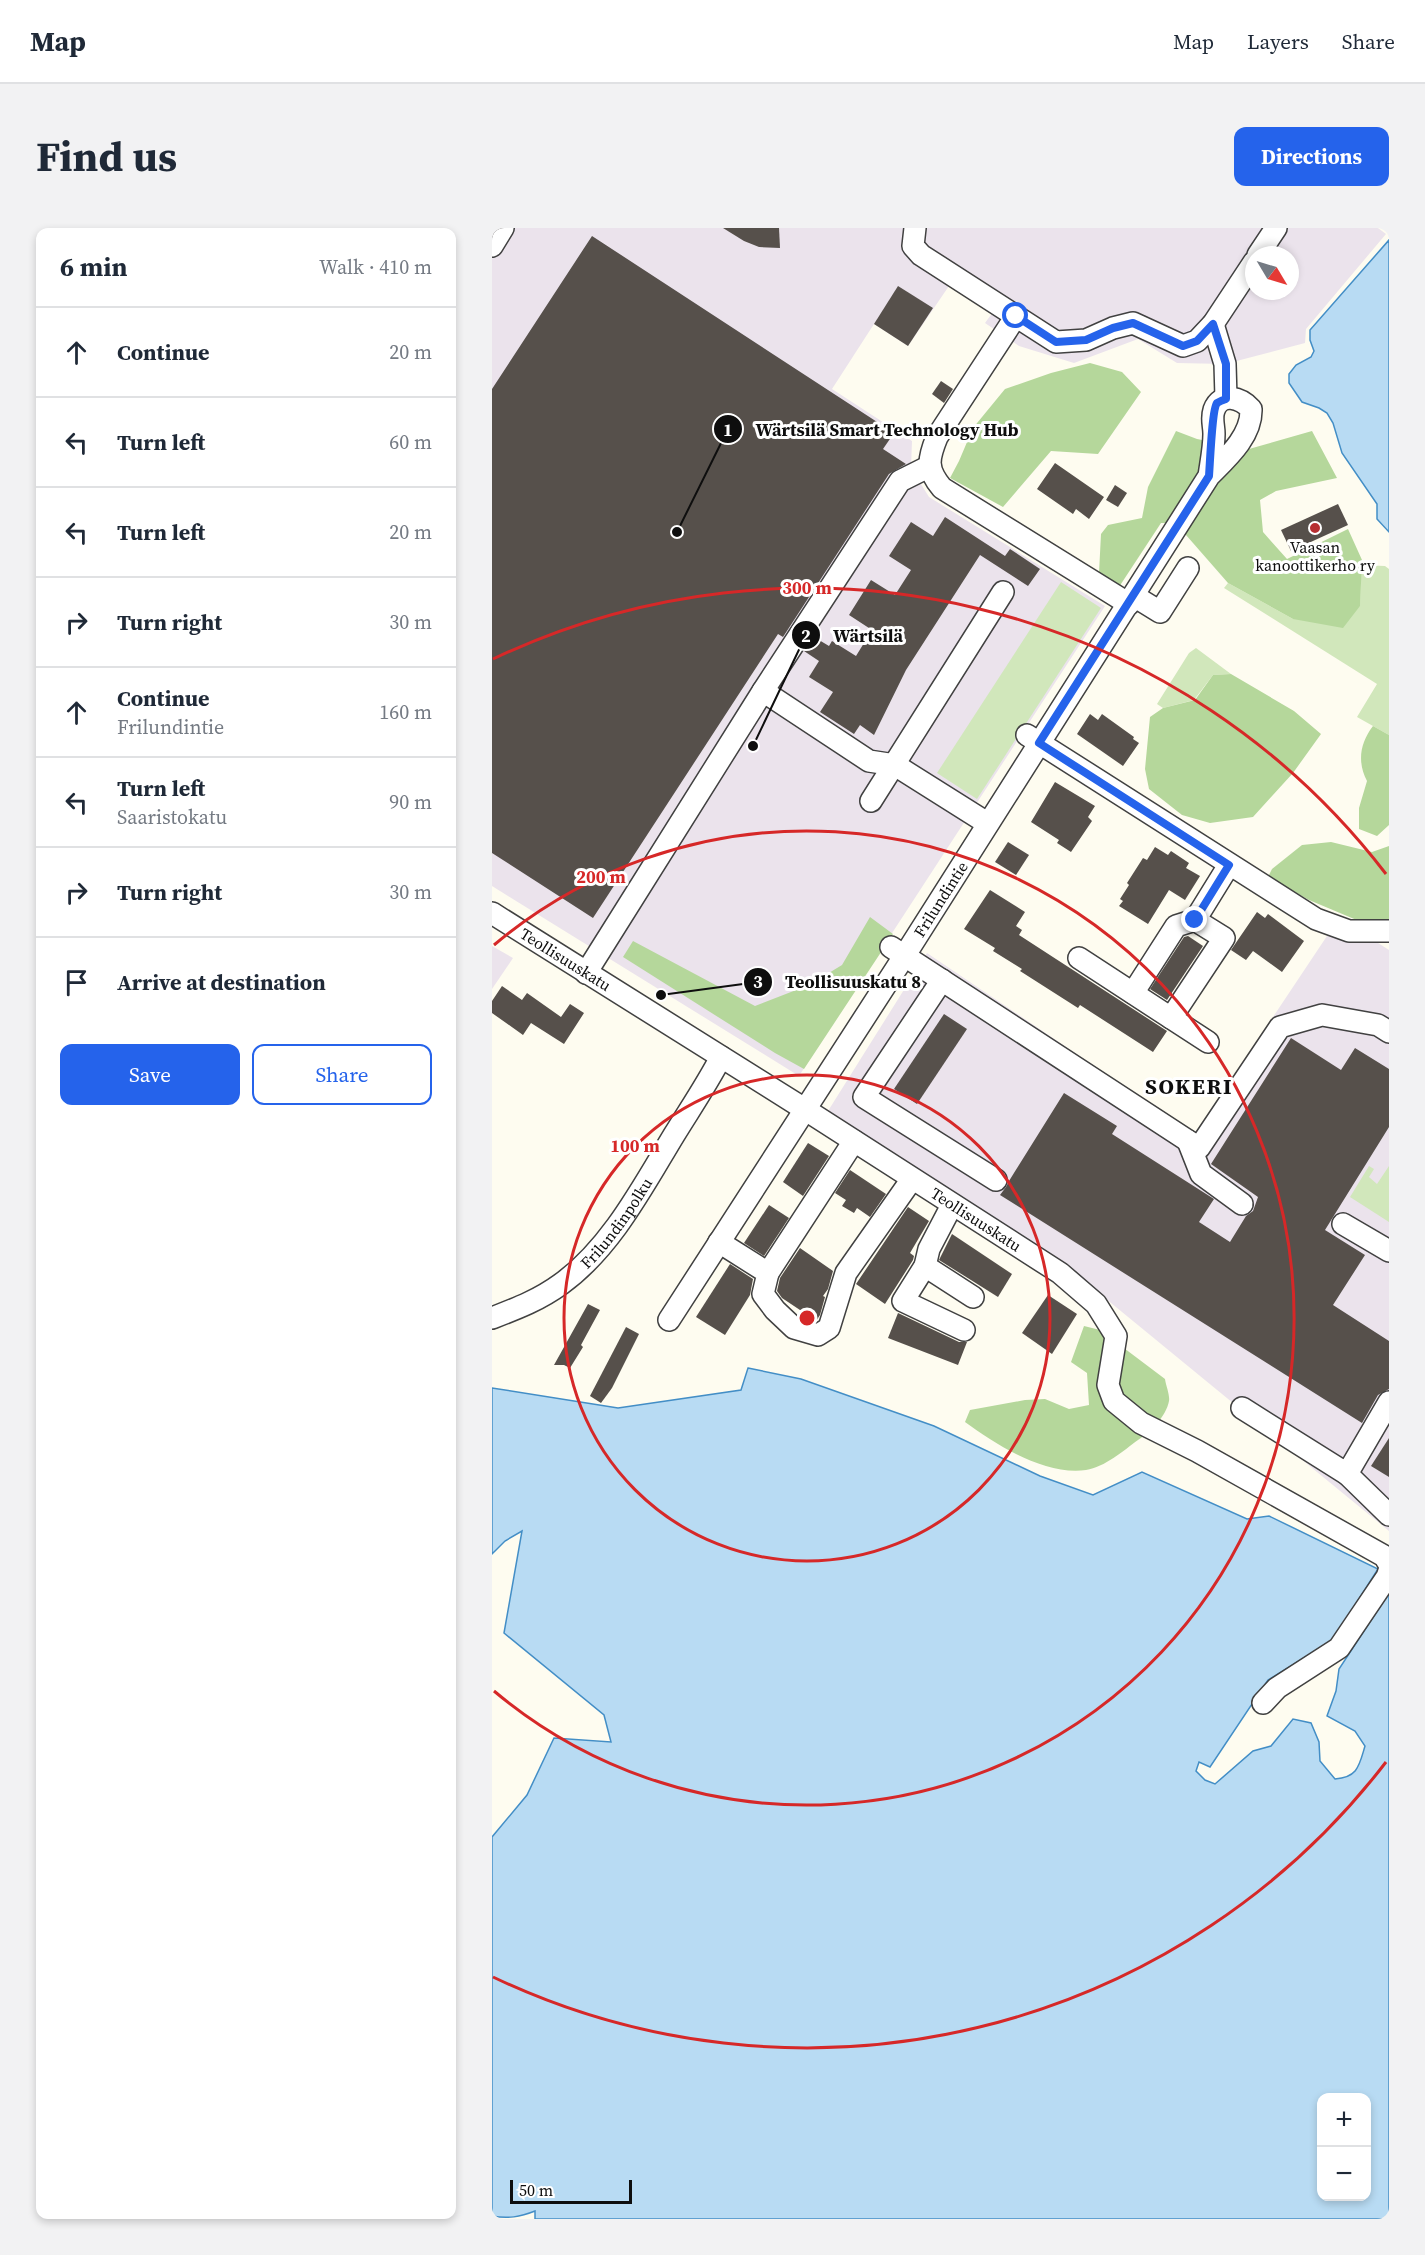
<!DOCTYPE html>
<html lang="en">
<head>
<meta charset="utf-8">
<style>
	:root { --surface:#fff; --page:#f2f2f3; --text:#1f2937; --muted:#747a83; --line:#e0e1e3; --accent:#2563eb }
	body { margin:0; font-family:"Source Serif 4",serif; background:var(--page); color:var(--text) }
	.controls { position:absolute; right:18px; bottom:18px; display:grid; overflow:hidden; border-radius:12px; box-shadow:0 3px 9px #0003 }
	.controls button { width:54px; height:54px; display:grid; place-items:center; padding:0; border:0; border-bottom:2px solid var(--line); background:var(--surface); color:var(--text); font:30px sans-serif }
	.compass { position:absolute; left:753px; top:18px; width:54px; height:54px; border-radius:50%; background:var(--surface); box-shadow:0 3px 9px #0003; rotate:128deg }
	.scale { position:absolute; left:18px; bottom:15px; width:122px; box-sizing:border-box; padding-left:6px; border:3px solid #0e0e0e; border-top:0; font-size:16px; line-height:21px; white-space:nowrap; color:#0e0e0e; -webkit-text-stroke:4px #fff; paint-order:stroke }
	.stop { position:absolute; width:18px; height:18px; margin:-14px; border:4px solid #2563eb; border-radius:50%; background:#fff }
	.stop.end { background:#2563eb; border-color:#fff; box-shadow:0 2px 6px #0008 }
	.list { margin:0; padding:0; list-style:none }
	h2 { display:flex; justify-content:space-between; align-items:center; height:78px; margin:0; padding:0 24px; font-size:26px }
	h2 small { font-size:20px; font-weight:400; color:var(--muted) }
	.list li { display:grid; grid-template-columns:39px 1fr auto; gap:18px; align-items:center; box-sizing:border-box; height:90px; padding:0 24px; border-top:2px solid var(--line) }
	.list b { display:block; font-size:22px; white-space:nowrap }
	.list p { margin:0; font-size:20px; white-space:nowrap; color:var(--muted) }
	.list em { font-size:20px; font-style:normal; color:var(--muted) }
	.actions { display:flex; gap:12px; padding:18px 24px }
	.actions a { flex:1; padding:14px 0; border:2px solid var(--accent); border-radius:12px; text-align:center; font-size:21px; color:var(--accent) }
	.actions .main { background:var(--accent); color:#fff }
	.icon { flex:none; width:33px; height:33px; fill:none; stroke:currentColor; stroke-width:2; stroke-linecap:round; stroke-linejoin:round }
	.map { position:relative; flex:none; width:897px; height:1991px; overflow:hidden; border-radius:12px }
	header { display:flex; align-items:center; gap:36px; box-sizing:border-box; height:84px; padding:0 30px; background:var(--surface); border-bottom:2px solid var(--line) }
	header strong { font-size:28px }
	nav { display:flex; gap:33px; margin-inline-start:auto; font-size:21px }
	.intro { display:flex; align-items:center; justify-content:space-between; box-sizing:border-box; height:144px; padding:0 36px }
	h1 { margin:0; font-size:42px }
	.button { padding:15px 27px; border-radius:12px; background:var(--accent); color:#fff; font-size:21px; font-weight:700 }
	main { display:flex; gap:36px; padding:0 36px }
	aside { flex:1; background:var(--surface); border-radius:12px; box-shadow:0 3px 9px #0003 }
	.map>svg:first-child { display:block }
</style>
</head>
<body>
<header>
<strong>Map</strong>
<nav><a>Map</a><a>Layers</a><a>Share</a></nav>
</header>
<div class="intro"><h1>Find us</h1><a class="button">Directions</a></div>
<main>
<aside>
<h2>6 min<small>Walk · 410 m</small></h2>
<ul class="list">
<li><svg class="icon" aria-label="ahead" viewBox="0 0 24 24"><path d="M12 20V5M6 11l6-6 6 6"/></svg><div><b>Continue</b></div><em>20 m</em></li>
<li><svg class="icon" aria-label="left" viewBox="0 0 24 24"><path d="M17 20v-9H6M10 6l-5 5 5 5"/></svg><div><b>Turn left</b></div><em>60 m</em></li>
<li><svg class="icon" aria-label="left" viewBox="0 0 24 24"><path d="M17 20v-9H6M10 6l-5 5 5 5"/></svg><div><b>Turn left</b></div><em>20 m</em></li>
<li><svg class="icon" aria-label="right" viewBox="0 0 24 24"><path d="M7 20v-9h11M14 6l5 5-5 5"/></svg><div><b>Turn right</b></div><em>30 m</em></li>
<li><svg class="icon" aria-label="ahead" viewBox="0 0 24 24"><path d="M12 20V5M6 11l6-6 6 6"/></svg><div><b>Continue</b><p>Frilundintie</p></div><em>160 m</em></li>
<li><svg class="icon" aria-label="left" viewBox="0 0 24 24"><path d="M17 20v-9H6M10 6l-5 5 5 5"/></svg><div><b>Turn left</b><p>Saaristokatu</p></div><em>90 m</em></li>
<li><svg class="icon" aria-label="right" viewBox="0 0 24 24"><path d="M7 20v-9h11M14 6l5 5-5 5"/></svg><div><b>Turn right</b></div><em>30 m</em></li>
<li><svg class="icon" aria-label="arrive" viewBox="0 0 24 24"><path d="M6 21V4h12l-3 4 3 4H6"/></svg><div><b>Arrive at destination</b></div></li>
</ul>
<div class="actions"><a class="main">Save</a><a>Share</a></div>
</aside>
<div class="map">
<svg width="897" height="1991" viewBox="0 0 897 1991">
	<rect width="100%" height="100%" fill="#fefcf0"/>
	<g fill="#ebe3ec" fill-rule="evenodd">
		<path d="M 0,0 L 886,0 L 894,6 L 814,101 L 813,115 L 733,136 L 685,135 L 646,111 L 582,135 L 527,118 L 493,95 L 501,84 L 459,55 L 416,118 L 382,96 L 340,161 L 420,213 L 419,240 L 437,269 L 613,378 L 307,848 L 0,658 ZM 762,27 L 798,27 L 798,63 L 762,63 Z"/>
		<polygon points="847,690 897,722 897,1303 591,1052 336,883 435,725 703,906"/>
		<polygon points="0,718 21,730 0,761"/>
	</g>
	<g fill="#d1e7bb">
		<polygon points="869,337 893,338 897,341 897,507 865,489 885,456 732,360 736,355 801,391 868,378"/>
		<polygon points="569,354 609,380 485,571 445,545"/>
		<polygon points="704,420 739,446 721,447 702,472 671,480 665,476 697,425"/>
		<polygon points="877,938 882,941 877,949 885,956 897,938 897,994 858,969"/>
	</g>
	<g fill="#b5d79b">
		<polygon points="598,135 630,144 649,164 606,226 559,223 511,279 458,250 467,233 481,200 513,161 559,145"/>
		<polygon points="684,203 705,211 757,221 820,203 845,250 784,263 768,272 771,304 795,331 856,301 870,332 868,378 851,400 801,391 736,355 694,307 674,295 669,295 627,359 607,345 609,306 616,297 650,290 656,259"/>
		<polygon points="739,446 802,483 829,506 801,545 761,589 718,595 690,587 657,561 653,541 658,489 671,480 703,472 721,447"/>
		<path d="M 881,498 L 897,507 L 897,597 L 885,608 L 867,601 L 867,580 L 875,553 C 865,534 868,515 881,498 Z"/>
		<polygon points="839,614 880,624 897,618 897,693 867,693 817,672 776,649 780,641 810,617"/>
		<polygon points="378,689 401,706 312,841 283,825 131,729 141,713 263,778 317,757 350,737"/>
		<path d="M 592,1098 L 608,1102 L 673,1151 C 674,1158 678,1167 677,1173 C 674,1189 658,1204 646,1212 C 631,1223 613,1239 594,1242 C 554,1248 504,1217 473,1194 L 478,1182 L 533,1172 L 553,1171 L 577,1181 L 597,1177 L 595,1145 L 579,1134 Z"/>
	</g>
	<g fill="#b8dbf3" stroke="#438ec6" stroke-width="1.5" fill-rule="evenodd">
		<polygon points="897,12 897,304 885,291 885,276 850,225 841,195 835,185 827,180 810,174 797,155 797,146 804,137 819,129 822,123 818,112 818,102"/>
		<path d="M 256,1140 L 309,1151 L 442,1198 L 548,1248 L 601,1267 L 650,1244 L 755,1291 L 777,1288 L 886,1341 L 841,1412 L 776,1452 L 718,1539 L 707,1534 L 704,1543 L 713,1552 L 723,1556 L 761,1523 L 779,1518 L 801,1491 L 819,1495 L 827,1514 L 828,1533 L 843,1551 C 866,1549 867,1538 873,1518 L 863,1503 L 835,1488 L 844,1463 L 847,1441 L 897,1365 L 897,1991 L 43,1991 L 43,1983 C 28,1989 16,1991 0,1988 L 0,1609 L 35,1567 L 62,1510 L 119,1514 L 112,1487 L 12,1405 L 30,1303 L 13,1313 L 0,1326 L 0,1160 L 126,1180 L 249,1162 ZM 830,1870 L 874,1870 L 874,1968 L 830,1968 Z"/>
	</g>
	<g fill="#56504b">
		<polygon points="231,0 287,0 288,20 267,19 252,13"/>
		<polygon points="100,8 402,205 391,221 414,236 397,246 291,409 286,406 101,690 0,625 0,161"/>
		<polygon points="406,58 441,80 416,118 382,96"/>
		<polygon points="449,153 461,161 452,175 440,166"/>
		<polygon points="563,235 612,269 597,291 584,281 581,286 545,261"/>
		<polygon points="623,257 635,265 626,279 614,272"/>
		<polygon points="846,276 856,297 799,323 789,302"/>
		<polygon points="453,289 513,328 518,321 548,341 536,358 488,327 414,442 382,507 368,497 362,506 328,484 341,464 317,449 327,433 312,423 322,409 337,418 340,413 364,428 380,402 357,387 379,352 403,367 419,342 397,328 419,294 441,308"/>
		<polygon points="598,486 606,492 610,486 642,509 641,511 647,515 631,538 585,506"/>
		<polygon points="563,554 603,578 596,589 600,593 579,624 565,615 567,612 539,594"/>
		<polygon points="516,614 537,627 524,647 503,634"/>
		<polygon points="663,619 676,627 679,623 697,635 694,640 708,648 693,672 677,662 656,696 627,678 631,673 628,671 637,657 635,655 651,630 655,632"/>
		<polygon points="498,662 533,684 524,698 530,702 527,707 675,803 661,824 588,777 586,780 528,743 530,741 501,723 503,720 472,701"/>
		<polygon points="765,684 773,690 776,686 812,713 790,744 761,723 754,732 739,722"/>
		<polygon points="696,708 711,718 675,772 658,761 692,709"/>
		<polygon points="10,758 30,772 35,765 69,789 78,776 92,785 72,816 39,795 31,807 0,785 0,773"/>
		<polygon points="452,786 475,801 425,876 402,861"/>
		<polygon points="799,810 849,842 863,820 897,841 897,899 833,1002 873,1027 841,1077 897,1113 897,1161 886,1167 870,1195 508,967 514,959 517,953 572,865 625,898 620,906 722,971 707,994 738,1014 754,988 761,983 766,969 719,936"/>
		<polygon points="316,915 337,928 311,968 291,954"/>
		<polygon points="358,942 394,966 378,989 365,980 362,985 350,978 354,972 343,965"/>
		<polygon points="277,977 297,990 272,1028 252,1015"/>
		<polygon points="416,979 437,993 418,1025 422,1028 421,1032 393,1076 364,1056"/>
		<polygon points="460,1006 520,1046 506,1069 447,1032"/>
		<polygon points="308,1020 341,1043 336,1061 331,1068 333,1069 328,1087 324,1093 309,1086 311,1084 290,1070 285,1063 288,1050"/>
		<polygon points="238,1036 261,1051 258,1067 233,1107 204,1089"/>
		<polygon points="556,1067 585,1086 560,1126 530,1105"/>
		<polygon points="96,1076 108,1082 89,1117 91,1119 78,1140 72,1137 62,1137"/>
		<polygon points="406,1085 467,1114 475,1114 466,1137 396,1110"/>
		<polygon points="134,1099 147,1106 120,1160 109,1175 98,1168"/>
		<polygon points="897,1210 897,1249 879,1238"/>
	</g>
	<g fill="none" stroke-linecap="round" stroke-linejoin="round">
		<g stroke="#414141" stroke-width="24">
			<g id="minor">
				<polyline points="423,0 421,18 429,27 564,114 594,112 621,100 641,95 691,118 705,113 721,96 762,34"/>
				<polyline points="0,18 11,0"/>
				<polyline points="766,27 784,0"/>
				<path d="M 524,88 L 445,209 C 436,231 434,241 450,260 L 637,376"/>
				<polyline points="721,96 733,136 734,170"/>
				<polyline points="642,368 668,384 696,340"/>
				<polyline points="271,463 377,533 403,537 495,595"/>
				<polyline points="535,507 824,691 857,703 897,703"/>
				<polyline points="379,573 511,364"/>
				<path id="s1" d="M 0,685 L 314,882 L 568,1045 L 604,1076 L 624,1108 L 616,1157 L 622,1173 L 649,1195 L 705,1223 L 892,1328 L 897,1336"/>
				<polyline points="399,719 707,920 788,799 830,787 886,797 897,804"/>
				<polyline points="587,730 679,790"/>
				<polyline points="94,745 271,463 408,253 438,238"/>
				<polyline points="450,752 372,869 504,952"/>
				<polyline points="641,765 684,698 703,692"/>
				<polyline points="716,814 679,790 732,710 703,692 737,637"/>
				<polyline points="696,913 709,946 750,976"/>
				<polyline points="460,977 437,1021 433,1038 411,1073 472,1102"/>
				<polyline points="851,996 897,1023"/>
				<polyline points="227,1014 276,1045 271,1066 283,1082 302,1100 326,1107 337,1100 354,1045 420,951"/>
				<polyline points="433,1038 481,1069"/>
				<polyline points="276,1045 362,913"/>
				<path id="s2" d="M 0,1090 C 26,1080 47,1072 69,1056 C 119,1020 151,958 182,907 C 198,881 215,856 229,829"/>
				<path id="s3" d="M 177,1092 L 413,727 L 717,248 C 735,230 760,208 759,181 C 749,170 729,163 722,182 C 719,191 722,197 722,206 C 722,219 719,234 717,248"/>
				<polyline points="750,1180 855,1246 897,1174"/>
				<polyline points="855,1246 897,1287"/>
				<polyline points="771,1475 785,1460 847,1420 895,1349 897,1343"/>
			</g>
		</g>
		<use href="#minor" stroke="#fff" stroke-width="21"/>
	</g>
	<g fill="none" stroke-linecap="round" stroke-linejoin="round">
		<path stroke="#2563eb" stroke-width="8" d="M 524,88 L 564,114 L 594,112 L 621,100 L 641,95 L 691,118 L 705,113 L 721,96 L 734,136 L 734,171 C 731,172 728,173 725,175 C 720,181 718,236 717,248 L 547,515 L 737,637 L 703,692"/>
	</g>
	<g fill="none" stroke="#d62828" stroke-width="3">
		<circle cx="315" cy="1090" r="243"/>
		<path d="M2 717A487 487 0 1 1 2 1463"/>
		<path d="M894 1534A730 730 0 0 1 1 1749M1 431A730 730 0 0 1 894 646"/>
	</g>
	<circle fill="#b72e31" stroke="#fff" stroke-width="2" cx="823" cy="300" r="6"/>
	<g text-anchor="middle" stroke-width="6" stroke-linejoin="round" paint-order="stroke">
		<g font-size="16" fill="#0e0e0e" stroke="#fff">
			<text x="823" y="325">Vaasan<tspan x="823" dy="18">kanoottikerho ry</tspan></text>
		</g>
		<g font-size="16" fill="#0e0e0e" stroke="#fff">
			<text dy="6" stroke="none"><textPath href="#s3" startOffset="501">Frilundintie</textPath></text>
			<text dy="6" stroke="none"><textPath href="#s1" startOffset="87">Teollisuuskatu</textPath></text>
			<text dy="6" stroke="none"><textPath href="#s1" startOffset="573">Teollisuuskatu</textPath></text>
			<text dy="6" stroke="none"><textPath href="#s2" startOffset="160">Frilundinpolku</textPath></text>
		</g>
		<g font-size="22" font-weight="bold" letter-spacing="1.5" fill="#0e0e0e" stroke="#fff">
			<text x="697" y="866">SOKERI</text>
		</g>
	</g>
	<circle cx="315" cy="1090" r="9" fill="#d62828" stroke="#fff" stroke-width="3"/>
	<g font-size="18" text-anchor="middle" font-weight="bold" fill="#d62828" stroke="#fff" stroke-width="6" stroke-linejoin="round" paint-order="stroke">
		<text x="315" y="366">300 m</text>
		<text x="109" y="655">200 m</text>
		<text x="143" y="924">100 m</text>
	</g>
	<path fill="none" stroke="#0e0e0e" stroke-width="2" d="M185 304L236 201M261 518L314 407M169 767L266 754"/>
	<g fill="#0e0e0e" stroke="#fff" stroke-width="2">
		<circle cx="185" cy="304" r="6"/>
		<circle cx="261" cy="518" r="6"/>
		<circle cx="169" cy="767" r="6"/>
		<circle cx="236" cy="201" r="15"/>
		<circle cx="314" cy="407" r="15"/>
		<circle cx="266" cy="754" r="15"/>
	</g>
	<g font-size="18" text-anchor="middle" font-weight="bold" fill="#fff">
		<text x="236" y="208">1</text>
		<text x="314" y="414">2</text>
		<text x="266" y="760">3</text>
	</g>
	<g font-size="18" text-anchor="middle" font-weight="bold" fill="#0e0e0e" stroke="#fff" stroke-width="6" stroke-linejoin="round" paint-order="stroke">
		<text x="395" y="208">Wärtsilä Smart Technology Hub</text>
		<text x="376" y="414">Wärtsilä</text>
		<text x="361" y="760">Teollisuuskatu 8</text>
	</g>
</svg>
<div class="controls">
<button>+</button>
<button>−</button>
</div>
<svg class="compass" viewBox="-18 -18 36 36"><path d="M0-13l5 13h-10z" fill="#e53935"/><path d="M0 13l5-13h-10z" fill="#747a83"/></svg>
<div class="scale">50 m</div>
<div class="stop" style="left:524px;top:88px"></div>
<div class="stop end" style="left:703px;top:692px"></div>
</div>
</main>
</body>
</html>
